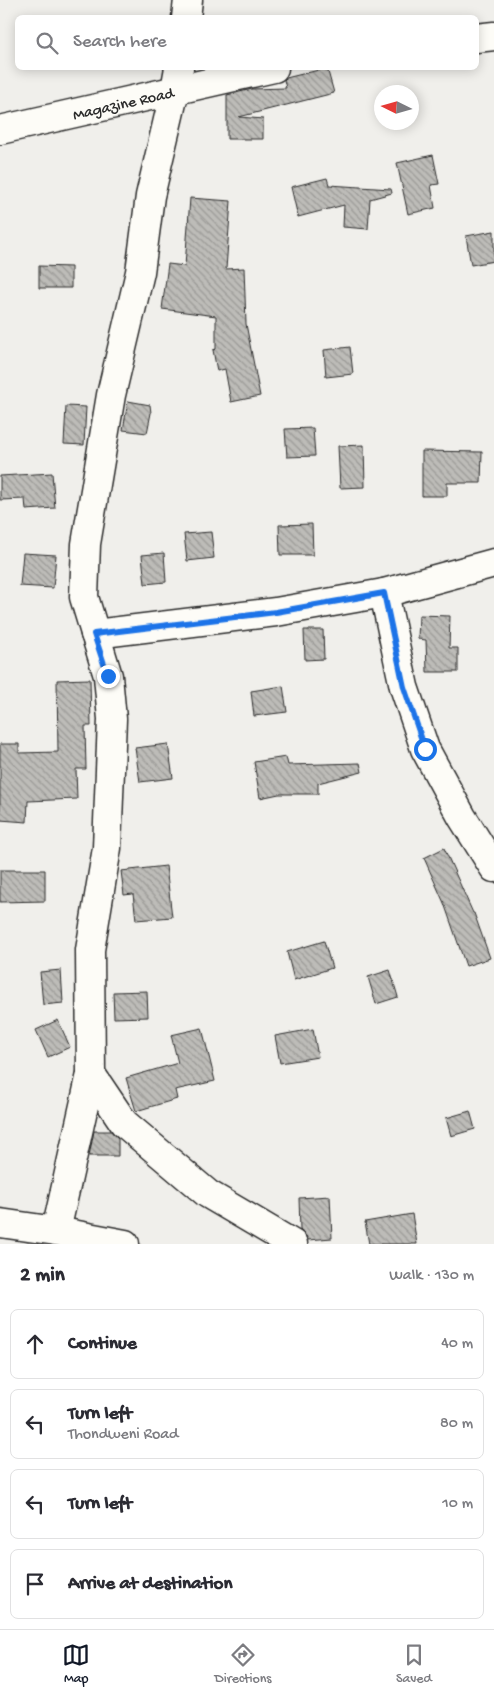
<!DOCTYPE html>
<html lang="en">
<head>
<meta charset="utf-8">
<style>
	:root { --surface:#fff; --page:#f2f2f3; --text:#2b2b33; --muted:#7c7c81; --line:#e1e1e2; --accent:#111827 }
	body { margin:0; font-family:"Gochi Hand",sans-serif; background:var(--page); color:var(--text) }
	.compass { position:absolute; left:374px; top:85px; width:45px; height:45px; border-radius:50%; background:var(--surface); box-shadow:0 2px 12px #0003; rotate:275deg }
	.stop { position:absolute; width:15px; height:15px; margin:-11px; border:4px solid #1a73e8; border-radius:50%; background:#fff }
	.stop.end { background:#1a73e8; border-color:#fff; box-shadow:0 1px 5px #0008 }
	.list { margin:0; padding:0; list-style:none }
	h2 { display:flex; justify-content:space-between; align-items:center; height:65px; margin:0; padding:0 20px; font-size:21px }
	h2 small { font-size:16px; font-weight:400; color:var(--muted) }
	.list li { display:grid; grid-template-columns:32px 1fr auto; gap:15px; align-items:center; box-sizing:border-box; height:70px; margin:0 10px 10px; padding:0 10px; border:1px solid var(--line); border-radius:8px }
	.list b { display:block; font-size:19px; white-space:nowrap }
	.list p { margin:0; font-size:16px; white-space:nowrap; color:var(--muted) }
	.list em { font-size:16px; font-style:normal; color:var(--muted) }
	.icon { flex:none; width:28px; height:28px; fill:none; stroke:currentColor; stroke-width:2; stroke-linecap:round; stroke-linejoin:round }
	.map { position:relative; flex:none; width:494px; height:1244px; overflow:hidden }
	.search { position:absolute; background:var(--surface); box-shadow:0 2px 12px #0003; left:15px; right:15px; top:15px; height:55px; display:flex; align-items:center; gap:12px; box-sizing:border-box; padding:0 18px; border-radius:8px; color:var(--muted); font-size:19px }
	.sheet { height:385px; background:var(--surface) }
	nav { display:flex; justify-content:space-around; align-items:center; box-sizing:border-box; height:70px; border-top:1px solid var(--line); background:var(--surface); font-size:14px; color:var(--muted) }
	nav a { display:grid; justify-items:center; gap:2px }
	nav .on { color:var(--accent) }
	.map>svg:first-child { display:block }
</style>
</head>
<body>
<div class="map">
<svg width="494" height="1244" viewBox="0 0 494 1244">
	<defs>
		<pattern id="building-back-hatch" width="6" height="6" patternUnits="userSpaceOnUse" patternTransform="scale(1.25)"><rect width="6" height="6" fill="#bdbcb8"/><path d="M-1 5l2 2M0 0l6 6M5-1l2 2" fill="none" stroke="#9a9996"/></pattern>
	</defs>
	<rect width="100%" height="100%" fill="#f0efeb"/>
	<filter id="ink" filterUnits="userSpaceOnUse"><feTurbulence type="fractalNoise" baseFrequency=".02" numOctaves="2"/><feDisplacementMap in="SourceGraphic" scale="10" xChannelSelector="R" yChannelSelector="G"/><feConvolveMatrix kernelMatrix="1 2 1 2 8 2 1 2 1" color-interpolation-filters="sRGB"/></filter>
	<g filter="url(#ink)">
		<g fill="url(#building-back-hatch)" stroke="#2b2b2b">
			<polygon points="327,68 334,93 239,117 263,119 263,139 227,139 227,95 252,89 286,88 284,80 286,78"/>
			<polygon points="433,155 439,184 431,185 435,208 408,214 397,163"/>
			<polygon points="327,178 329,185 391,189 392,193 370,199 368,229 343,227 344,205 298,217 291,187"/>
			<polygon points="190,198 231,201 226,269 244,268 246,324 260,396 231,402 225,369 217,371 213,350 216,349 216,316 162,309 168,264 185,266"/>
			<polygon points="494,231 494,261 471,265 466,236"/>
			<polygon points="39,266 71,267 71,288 39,288"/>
			<polygon points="350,347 353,374 326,377 324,350"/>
			<polygon points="128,401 150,405 151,413 147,433 123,430"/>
			<polygon points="66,406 86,407 84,445 64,444"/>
			<polygon points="313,428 315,456 287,457 285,429"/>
			<polygon points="364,445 365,487 340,488 338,446"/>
			<polygon points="422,451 482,452 481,483 447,483 447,496 422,496"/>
			<polygon points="52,473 55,508 26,510 25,499 0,500 0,476"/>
			<polygon points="312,524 313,555 280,555 279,525"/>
			<polygon points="211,532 214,558 187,561 184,534"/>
			<polygon points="23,553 56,555 53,588 20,586"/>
			<polygon points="164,553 166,582 145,584 142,555"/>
			<polygon points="419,615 450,616 449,648 458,648 458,672 427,672 426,640 418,639"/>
			<polygon points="304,630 323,630 324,659 305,660"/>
			<polygon points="90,679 91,726 85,726 86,769 76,769 77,799 28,801 27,822 0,820 0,744 19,744 19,753 58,752 57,680"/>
			<polygon points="283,686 287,712 254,716 251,691"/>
			<polygon points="168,744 173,778 140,782 135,748"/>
			<polygon points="286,757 288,765 360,763 362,772 318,783 318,794 279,794 260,798 254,762"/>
			<polygon points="444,848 473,913 474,913 490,958 466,966 444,903 424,858"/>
			<polygon points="166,866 172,917 136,920 133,894 124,895 121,871"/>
			<polygon points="0,870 45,870 45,901 0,902"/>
			<polygon points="324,941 332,968 294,980 287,952"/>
			<polygon points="61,970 63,1003 43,1005 40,972"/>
			<polygon points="390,970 398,997 376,1004 368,977"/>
			<polygon points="147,991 148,1017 114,1018 113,992"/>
			<polygon points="58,1020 70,1047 48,1057 36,1030"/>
			<polygon points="202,1028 215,1081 175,1090 177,1099 136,1111 126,1078 178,1063 171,1035"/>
			<polygon points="313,1029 318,1057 280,1063 275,1036"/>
			<polygon points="470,1111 475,1129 451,1136 446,1118"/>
			<polygon points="94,1131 111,1131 118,1138 118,1156 89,1156"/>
			<polygon points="330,1196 332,1238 308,1240 306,1236 300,1230 299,1198"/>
			<polygon points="412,1214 417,1244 369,1244 365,1222"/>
		</g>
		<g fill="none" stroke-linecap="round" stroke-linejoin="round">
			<g stroke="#2b2b2b" stroke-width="31">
				<g id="minor">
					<polyline points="186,18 188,0"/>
					<polyline points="476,38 494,36"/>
					<polyline points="179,68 175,90 150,196 140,272 111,395 86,544 84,597 108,676 112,719 107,848 90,950 91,1074 124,1123 208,1194 293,1244"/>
					<path id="s1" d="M 0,130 L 274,68"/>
					<polyline points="384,593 404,687 425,749 462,817 494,868"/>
					<polyline points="95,634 276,612 384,593 494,563"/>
					<polyline points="0,1223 56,1231 125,1244"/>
					<polyline points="56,1231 91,1074"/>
				</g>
			</g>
			<use href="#minor" stroke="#fdfcf7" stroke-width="28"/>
		</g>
	</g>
	<g fill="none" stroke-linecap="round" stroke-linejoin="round" filter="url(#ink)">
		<polyline stroke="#1a73e8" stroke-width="6" points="108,676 94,634 276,612 384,593 404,687 425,749"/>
	</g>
	<g text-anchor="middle" stroke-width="4" stroke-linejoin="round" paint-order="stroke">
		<g font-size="16" fill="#2b2b2b" stroke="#fdfcf7">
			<text dy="6" stroke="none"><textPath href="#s1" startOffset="126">Magazine Road</textPath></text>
		</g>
	</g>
</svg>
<svg class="compass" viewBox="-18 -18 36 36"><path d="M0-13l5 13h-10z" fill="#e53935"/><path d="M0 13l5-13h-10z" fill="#7c7c81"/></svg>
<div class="stop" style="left:425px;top:749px"></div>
<div class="stop end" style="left:108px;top:676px"></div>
<div class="search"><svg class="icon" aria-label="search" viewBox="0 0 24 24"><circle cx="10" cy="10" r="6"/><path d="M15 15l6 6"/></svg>Search here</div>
</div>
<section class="sheet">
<h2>2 min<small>Walk · 130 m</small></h2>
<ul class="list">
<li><svg class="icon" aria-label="ahead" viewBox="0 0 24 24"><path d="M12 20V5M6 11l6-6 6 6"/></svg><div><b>Continue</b></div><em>40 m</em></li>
<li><svg class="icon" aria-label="left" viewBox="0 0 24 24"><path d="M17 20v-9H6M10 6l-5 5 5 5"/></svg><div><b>Turn left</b><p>Thondweni Road</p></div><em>80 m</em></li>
<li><svg class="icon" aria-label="left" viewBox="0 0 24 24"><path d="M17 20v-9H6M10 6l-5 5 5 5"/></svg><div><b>Turn left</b></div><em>10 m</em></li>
<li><svg class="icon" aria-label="arrive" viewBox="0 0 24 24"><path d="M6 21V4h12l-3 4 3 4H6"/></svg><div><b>Arrive at destination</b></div></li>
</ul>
</section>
<nav>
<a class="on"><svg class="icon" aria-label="map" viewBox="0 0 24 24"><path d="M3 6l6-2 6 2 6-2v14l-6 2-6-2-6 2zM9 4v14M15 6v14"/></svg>Map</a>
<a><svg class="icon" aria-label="directions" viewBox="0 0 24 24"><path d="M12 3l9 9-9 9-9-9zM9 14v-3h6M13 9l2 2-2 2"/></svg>Directions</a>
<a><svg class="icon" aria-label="saved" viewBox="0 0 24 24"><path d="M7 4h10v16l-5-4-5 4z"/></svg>Saved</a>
</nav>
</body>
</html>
